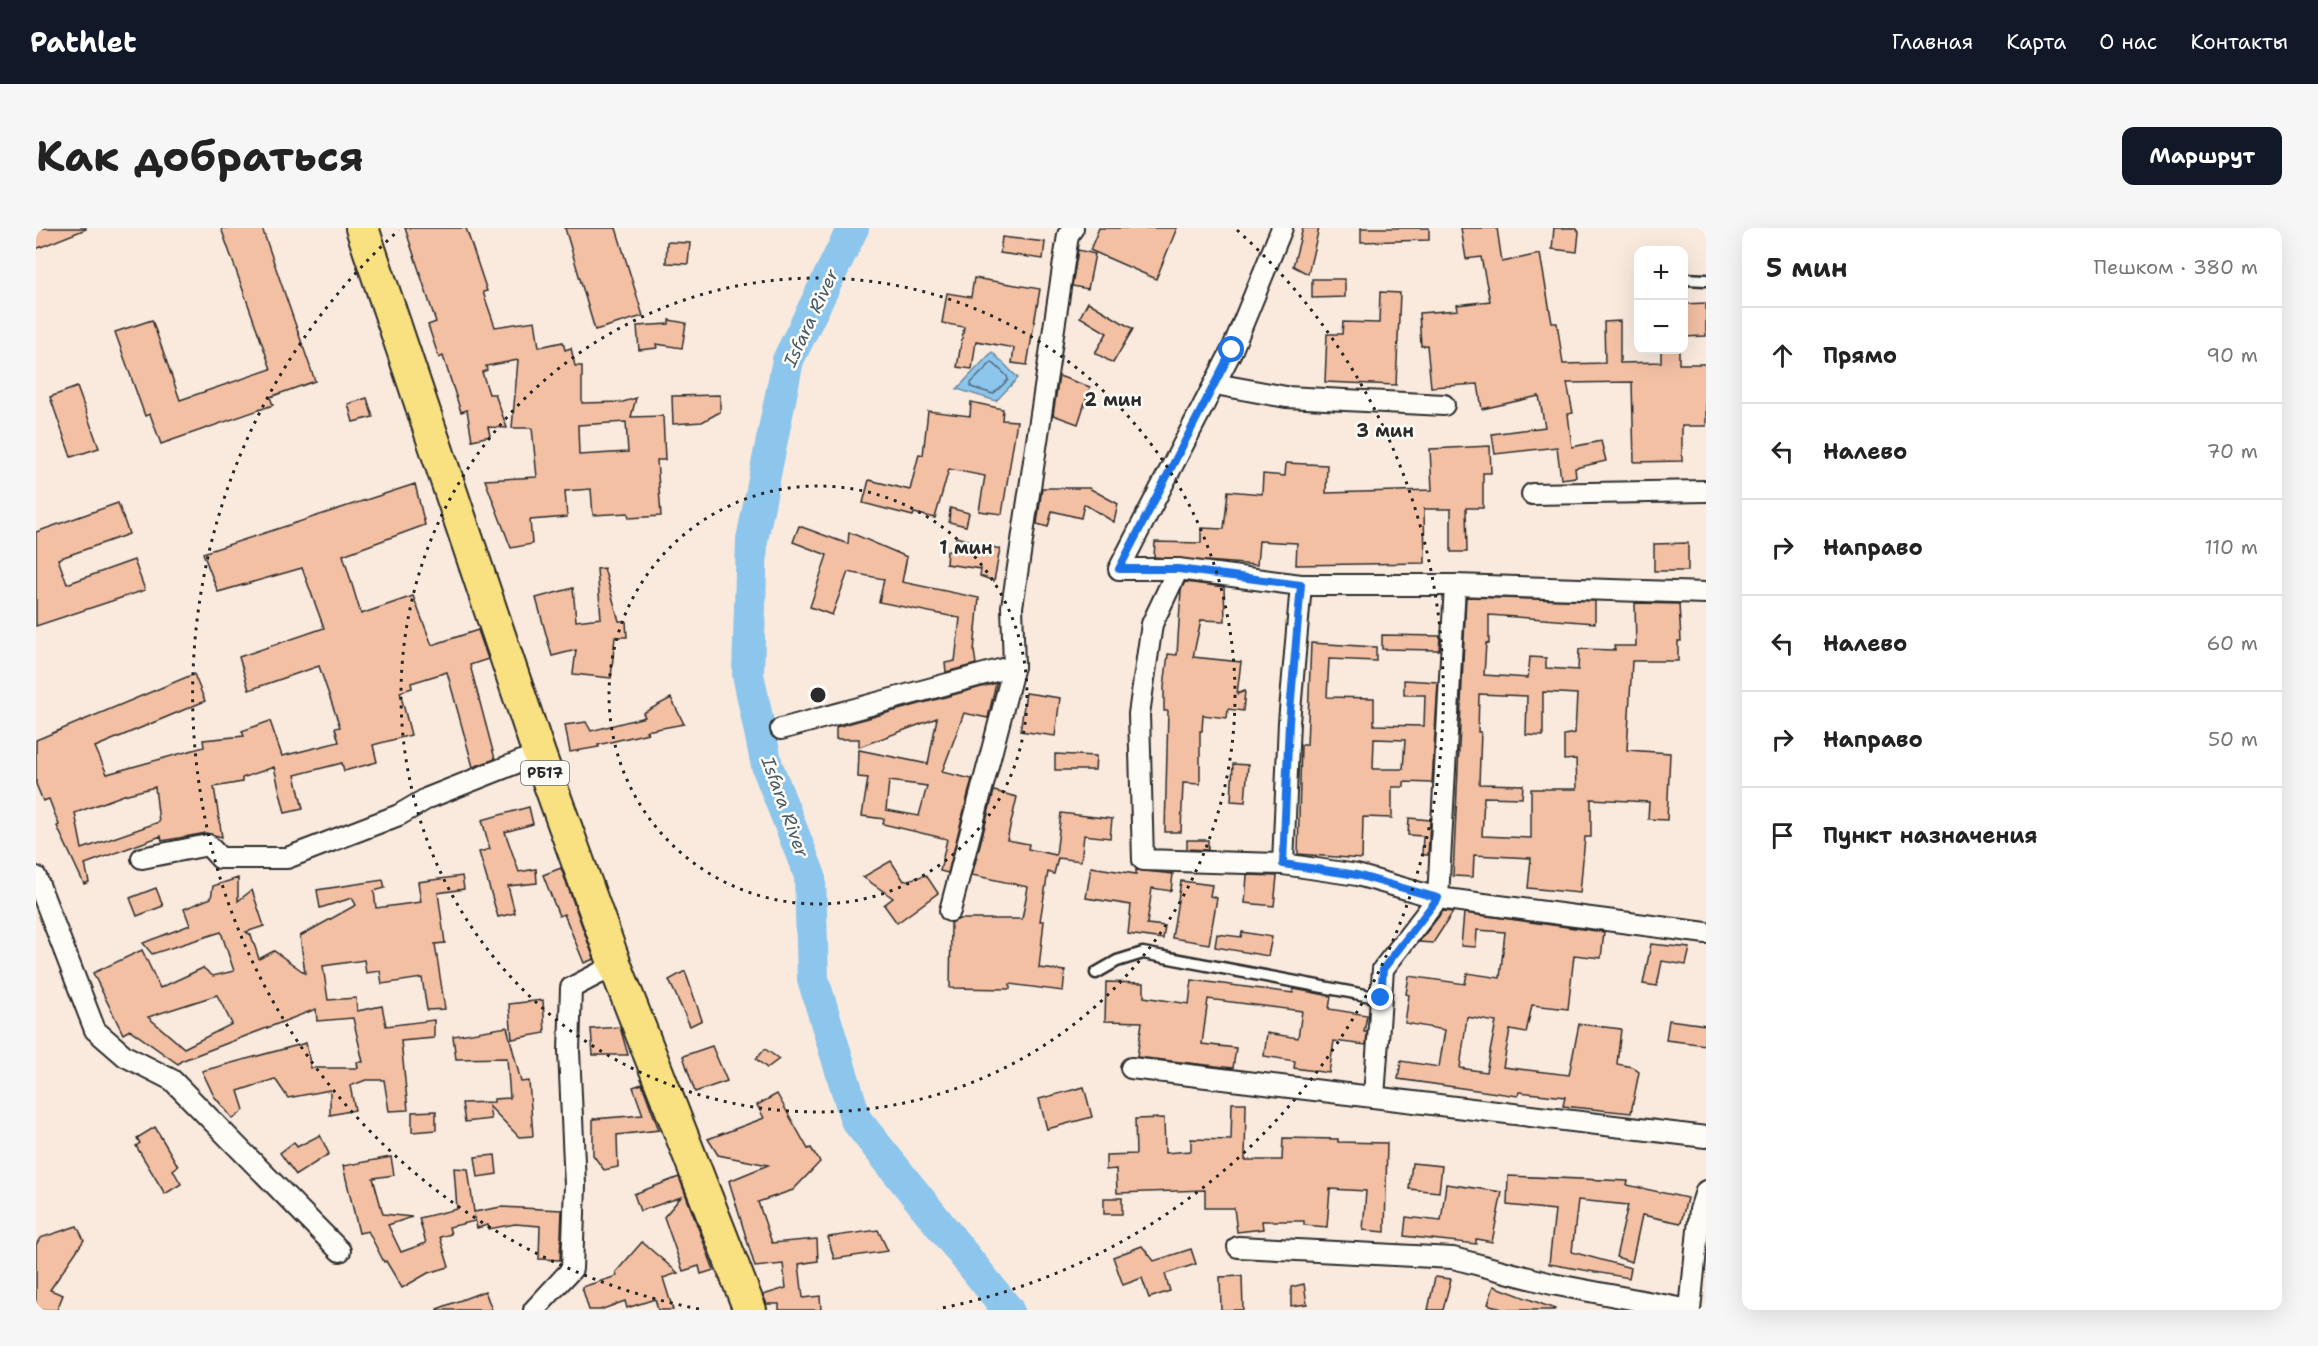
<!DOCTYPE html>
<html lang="ru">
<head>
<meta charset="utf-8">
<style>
	:root { --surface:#fff; --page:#f6f6f6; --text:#222; --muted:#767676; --line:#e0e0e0; --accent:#111827 }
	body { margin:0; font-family:"Shantell Sans",sans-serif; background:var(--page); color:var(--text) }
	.controls { position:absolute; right:18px; top:18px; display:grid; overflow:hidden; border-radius:12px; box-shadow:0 6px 24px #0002 }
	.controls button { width:54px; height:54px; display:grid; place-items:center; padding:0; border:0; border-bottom:2px solid var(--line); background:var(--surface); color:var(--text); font:30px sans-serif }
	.stop { position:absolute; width:18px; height:18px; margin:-14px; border:4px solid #1a73e8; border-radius:50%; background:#fff }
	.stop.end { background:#1a73e8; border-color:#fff; box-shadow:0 2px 6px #0008 }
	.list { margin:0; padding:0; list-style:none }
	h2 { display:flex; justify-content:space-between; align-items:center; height:78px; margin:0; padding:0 24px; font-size:26px }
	h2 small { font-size:20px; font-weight:400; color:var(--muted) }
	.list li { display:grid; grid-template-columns:39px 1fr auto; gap:18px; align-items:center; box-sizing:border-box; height:96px; padding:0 24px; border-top:2px solid var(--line) }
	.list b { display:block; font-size:22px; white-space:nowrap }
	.list em { font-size:20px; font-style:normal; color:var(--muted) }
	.icon { flex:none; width:33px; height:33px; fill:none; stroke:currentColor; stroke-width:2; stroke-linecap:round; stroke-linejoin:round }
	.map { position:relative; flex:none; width:1670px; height:1082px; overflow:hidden; border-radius:12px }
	header { display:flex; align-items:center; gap:36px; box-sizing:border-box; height:84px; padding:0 30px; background:var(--accent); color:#fff }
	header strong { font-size:28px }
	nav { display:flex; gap:33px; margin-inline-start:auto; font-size:21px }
	.intro { display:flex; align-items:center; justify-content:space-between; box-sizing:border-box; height:144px; padding:0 36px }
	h1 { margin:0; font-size:42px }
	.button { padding:15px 27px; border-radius:12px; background:var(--accent); color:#fff; font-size:21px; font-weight:700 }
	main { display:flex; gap:36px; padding:0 36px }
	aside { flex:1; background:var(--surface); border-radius:12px; box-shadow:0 6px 24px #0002 }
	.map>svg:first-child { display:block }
</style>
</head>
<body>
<header>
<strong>Pathlet</strong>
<nav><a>Главная</a><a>Карта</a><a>О нас</a><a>Контакты</a></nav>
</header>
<div class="intro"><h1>Как добраться</h1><a class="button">Маршрут</a></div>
<main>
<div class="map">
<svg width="1670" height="1082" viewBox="0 0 1670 1082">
	<rect width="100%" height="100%" fill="#faeade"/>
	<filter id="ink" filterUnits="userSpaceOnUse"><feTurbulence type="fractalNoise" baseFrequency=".0167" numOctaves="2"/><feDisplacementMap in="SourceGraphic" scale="12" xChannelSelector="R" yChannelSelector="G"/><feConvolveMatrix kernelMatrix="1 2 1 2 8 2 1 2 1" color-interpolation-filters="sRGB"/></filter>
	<g filter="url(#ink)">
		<polygon fill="#8dc6ec" stroke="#66889f" stroke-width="1.5" points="956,124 982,150 960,173 921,161"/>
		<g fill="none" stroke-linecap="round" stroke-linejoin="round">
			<polygon stroke="#526978" stroke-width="1.5" points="956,134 971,148 972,152 957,166 935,159 935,155"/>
			<polyline stroke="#8dc6ec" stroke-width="32" points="817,0 752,132 716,312 712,446 731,538 774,648 777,751 820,892 972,1082"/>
		</g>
		<g fill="#f3c0a4" stroke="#2b2b2b" stroke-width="1.5" fill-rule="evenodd">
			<polygon points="0,0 50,0 50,1 0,21"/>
			<polygon points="185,0 226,0 279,153 234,169 237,177 125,216 114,186 109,188 79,104 116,92 144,172 235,141"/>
			<path d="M 369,0 L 430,0 L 451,63 L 447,64 L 459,99 L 499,93 L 503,119 L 527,114 L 529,122 L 535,120 L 539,138 L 546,138 L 546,175 L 587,174 L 600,170 L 595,189 L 627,188 L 629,232 L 621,232 L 625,288 L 593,290 L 592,285 L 557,287 L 555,261 L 529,263 L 531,289 L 494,292 L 496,316 L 475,320 L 449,252 L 501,249 L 496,200 L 476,200 L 482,132 L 450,138 L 451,142 L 446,144 L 453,166 L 459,166 L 471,200 L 452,199 L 454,208 L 436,212 L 431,182 L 425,184 L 407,128 L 403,130 L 392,97 L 400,94 ZM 590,194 L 592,224 L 543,227 L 542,197 Z"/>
			<polygon points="529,0 580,0 607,88 559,102"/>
			<polygon points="1063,0 1141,0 1120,51 1054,22"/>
			<polygon points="1267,0 1283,0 1272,46 1257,38"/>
			<polygon points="1325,0 1393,0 1393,12 1325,14"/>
			<polygon points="1425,0 1461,0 1466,34 1504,26 1516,95 1521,95 1527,136 1569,135 1568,94 1584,93 1584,135 1625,134 1625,122 1643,122 1643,136 1670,136 1670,198 1646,198 1646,233 1598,234 1596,154 1531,155 1537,185 1532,186 1536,219 1565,213 1570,233 1539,240 1540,249 1525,251 1521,219 1459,226 1456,206 1509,199 1503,168 1446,181 1442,156 1395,159 1391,117 1385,118 1383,85 1422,82 1421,77 1454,73 1445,29 1430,31"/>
			<polygon points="1518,0 1540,0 1543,4 1541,24 1516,21"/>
			<polygon points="966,9 1009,14 1007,31 964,25"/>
			<polygon points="631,14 654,15 652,36 630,35"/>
			<polygon points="1042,22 1059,26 1052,61 1036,58"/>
			<polygon points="938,50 1004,61 991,137 976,135 978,120 940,113 936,141 921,139 928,99 906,95 911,65 935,69"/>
			<polygon points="1276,51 1309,51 1309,69 1276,70"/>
			<polygon points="1344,64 1364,65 1360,157 1289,154 1291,106 1306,106 1307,94 1343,95"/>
			<polygon points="1052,74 1097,101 1077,135 1059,125 1071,105 1044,89"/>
			<polygon points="1670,75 1670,108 1647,109 1647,76"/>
			<polygon points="633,92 650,95 646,120 620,116 621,120 603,122 601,98 633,96"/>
			<polygon points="1023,148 1054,159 1042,196 1017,187"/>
			<polygon points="41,159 63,220 35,229 14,169"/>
			<polygon points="684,167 684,184 666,194 637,196 636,168"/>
			<polygon points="331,170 337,189 317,194 312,176"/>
			<polygon points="935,174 967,181 966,192 981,193 966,286 943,283 949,248 913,241 899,290 878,285 877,288 827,275 833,252 874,262 883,226 887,227 892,183 934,188"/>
			<polygon points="1454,218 1455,245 1447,245 1447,280 1430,280 1431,324 1415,324 1415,281 1388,281 1389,335 1260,337 1261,315 1223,313 1221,337 1118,329 1119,314 1165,315 1165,300 1188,301 1192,263 1226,266 1227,246 1249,248 1250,235 1291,237 1290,265 1396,262 1394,221"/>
			<path d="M 379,256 L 389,297 L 307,327 L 325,386 L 377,368 L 396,417 L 442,402 L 452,431 L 434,437 L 459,531 L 437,539 L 411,444 L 375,455 L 376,460 L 364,464 L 375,507 L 337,517 L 341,534 L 308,543 L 306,535 L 259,547 L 267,581 L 249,585 L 238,539 L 206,550 L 206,554 L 178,559 L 186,609 L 170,605 L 126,613 L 125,608 L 49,636 L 53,654 L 48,656 L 21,598 L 23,597 L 13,571 L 7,573 L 0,556 L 0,512 L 158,446 L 169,473 L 59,519 L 71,546 L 168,519 L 167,512 L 208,508 L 206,503 L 234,493 L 246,528 L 303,514 L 299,500 L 304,499 L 283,438 L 213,462 L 203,429 L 288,400 L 266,340 L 182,364 L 167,325 ZM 119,559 L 123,594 L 46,621 L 39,585 L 88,567 Z"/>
			<polygon points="1006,260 1053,260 1082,276 1078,294 1048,276 1045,290 1016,283 1012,299 1001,296"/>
			<polygon points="82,275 93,306 22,331 31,356 98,332 109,362 0,398 0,304"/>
			<polygon points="914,280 933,285 930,298 913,294"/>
			<polygon points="763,298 812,316 813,304 871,329 866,354 943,370 938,423 940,436 910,444 909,435 919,433 924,390 843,374 848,351 812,344 796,387 774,379 791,327 757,314"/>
			<polygon points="920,309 964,321 958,353 944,348 945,341 910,336 911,323 919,323"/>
			<polygon points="1652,315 1652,343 1618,343 1618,316"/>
			<polygon points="568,340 583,393 590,393 591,409 579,409 575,450 537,446 540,422 516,428 500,370 537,360 540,393 565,390 561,341"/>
			<polygon points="1149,354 1188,359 1189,393 1165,392 1157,429 1205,434 1201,466 1209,463 1207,483 1192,481 1191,490 1167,487 1166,503 1164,503 1164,556 1147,555 1145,604 1129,604 1132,483 1128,483 1128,459 1132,426 1141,427 1145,362"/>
			<path d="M 1430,369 L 1559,373 L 1559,395 L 1453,387 L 1453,416 L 1450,415 L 1448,447 L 1492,450 L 1494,429 L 1510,430 L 1510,440 L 1542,442 L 1543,421 L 1579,422 L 1578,418 L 1600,418 L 1599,375 L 1643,376 L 1645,413 L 1642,413 L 1642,433 L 1596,433 L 1591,522 L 1634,525 L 1631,592 L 1612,591 L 1613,574 L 1555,571 L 1555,609 L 1549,609 L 1544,665 L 1492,660 L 1495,630 L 1438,627 L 1437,649 L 1417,648 ZM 1507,464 L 1541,466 L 1539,505 L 1528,507 L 1528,532 L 1540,531 L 1541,561 L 1495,561 L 1495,610 L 1446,608 L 1448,569 L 1486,570 L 1487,557 L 1443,556 L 1445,504 L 1442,504 L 1443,466 L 1491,468 L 1490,507 L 1507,508 Z"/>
			<polygon points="1346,407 1404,408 1403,422 1346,421"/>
			<path d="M 1275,415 L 1340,419 L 1340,433 L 1293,431 L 1291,469 L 1338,470 L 1338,497 L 1388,498 L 1389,467 L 1368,467 L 1368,452 L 1402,454 L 1396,555 L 1368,554 L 1368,559 L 1356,559 L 1356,590 L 1327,589 L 1326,631 L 1262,626 L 1265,517 L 1271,517 ZM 1338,511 L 1369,512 L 1367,541 L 1337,541 Z"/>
			<path d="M 960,455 L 952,490 L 928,485 L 906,544 L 936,551 L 912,645 L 904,643 L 911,611 L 847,596 L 848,591 L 826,588 L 832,550 L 822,549 L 823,522 L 892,536 L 901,490 L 823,519 L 823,511 L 800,511 L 800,499 ZM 853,553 L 891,558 L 883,588 L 850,582 Z"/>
			<polygon points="990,465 1024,470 1019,508 984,503"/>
			<polygon points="635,470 648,496 610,503 612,505 562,517 563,519 534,524 529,497 550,494 555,503 609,489 607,485"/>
			<polygon points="1019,526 1060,528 1059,542 1019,542"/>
			<polygon points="1197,536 1212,537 1209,574 1195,573"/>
			<polygon points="958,563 981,569 971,612 993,616 992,621 1020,627 1025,585 1076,591 1074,610 1048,607 1045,633 1022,630 1018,646 1012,644 1004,693 1008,693 1003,740 1029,743 1027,763 974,756 974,761 914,760 915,695 923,691 986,691 992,659 936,647"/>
			<polygon points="493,579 497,596 469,604 483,644 500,641 501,655 472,658 479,685 462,689 443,624 454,621 446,592"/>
			<polygon points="1373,590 1394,592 1392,627 1386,627 1387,608 1372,607"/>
			<polygon points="1151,612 1172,612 1172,622 1151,621"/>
			<polygon points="855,633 868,653 890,647 902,665 861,695 848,677 857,670 827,649"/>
			<polygon points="1055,639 1100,646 1100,642 1137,646 1135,663 1116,660 1111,696 1129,698 1127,711 1092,706 1095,677 1050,670"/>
			<polygon points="525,640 558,731 548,735 528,686 523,688 507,647"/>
			<polygon points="1211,647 1241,648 1238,678 1209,675"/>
			<path d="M 426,648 L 428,661 L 402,665 L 409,715 L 399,716 L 409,781 L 391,782 L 386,750 L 346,756 L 344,743 L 330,745 L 328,732 L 287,738 L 292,772 L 320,770 L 321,783 L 346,778 L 350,798 L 398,792 L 398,810 L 365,813 L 372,882 L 353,883 L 348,852 L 330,852 L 314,858 L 319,882 L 294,887 L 294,862 L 252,870 L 239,851 L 202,863 L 208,882 L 197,891 L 178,868 L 166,843 L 270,815 L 275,840 L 322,840 L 321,834 L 327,834 L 317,790 L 281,793 L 280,781 L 145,833 L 142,836 L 94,802 L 87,806 L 57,745 L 106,722 L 124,760 L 167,740 L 177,748 L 198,743 L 185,704 L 116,726 L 107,715 L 154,697 L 148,681 L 175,670 L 177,658 L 202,650 L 202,673 L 216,662 L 228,698 L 210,704 L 215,707 L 223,731 L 238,723 L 269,745 L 264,708 L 320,677 L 316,670 L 284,680 L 281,662 L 347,652 L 349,660 L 338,663 L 340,680 L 385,674 L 382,654 ZM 181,767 L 196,796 L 148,820 L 112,789 Z"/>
			<polygon points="1145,653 1176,657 1174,668 1181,670 1173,716 1136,710"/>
			<polygon points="120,660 127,678 101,688 94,670"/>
			<polygon points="1407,683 1417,684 1397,715 1383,714"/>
			<path d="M 1428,685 L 1568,704 L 1565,730 L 1538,727 L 1532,781 L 1496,777 L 1490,805 L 1474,802 L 1467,839 L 1533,847 L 1543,796 L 1585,801 L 1581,836 L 1596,839 L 1603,844 L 1595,885 L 1527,878 L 1529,869 L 1483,864 L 1482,868 L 1362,851 L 1365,833 L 1403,839 L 1409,802 L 1369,795 L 1373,767 L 1370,766 L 1373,748 L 1429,756 L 1431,745 L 1464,750 L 1469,704 L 1441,702 L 1440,719 L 1425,718 ZM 1431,789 L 1460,794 L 1450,844 L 1424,840 Z"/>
			<polygon points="1206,704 1236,709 1232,728 1179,719 1181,706 1205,709"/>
			<polygon points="1615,716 1654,720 1650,737 1626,733 1621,758 1607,756"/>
			<polygon points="649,743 666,792 654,798 633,752"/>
			<polygon points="1156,752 1257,765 1258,761 1295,768 1293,781 1331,787 1328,804 1331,804 1330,817 1298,813 1293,845 1258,840 1259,833 1228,828 1231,805 1262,810 1266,783 1172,771 1166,816 1200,820 1197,840 1101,829 1106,794 1069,793 1070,754 1108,755 1108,769 1153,776"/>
			<polygon points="507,772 509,805 476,811 473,776"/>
			<polygon points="1633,792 1670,797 1670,817 1630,812"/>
			<polygon points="471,799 485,854 493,853 497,908 483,909 453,878 455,891 429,894 426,875 458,874 458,871 474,870 471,830 420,831 417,808"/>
			<polygon points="584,799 592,827 557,827 555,801"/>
			<polygon points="676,818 691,853 659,864 647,828"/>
			<polygon points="729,821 743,831 731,840 720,831"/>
			<polygon points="606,856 623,902 581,907 582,939 568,942 557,927 557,891 607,887 597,859"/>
			<polygon points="1048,859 1056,889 1011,901 1003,871"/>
			<polygon points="741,866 772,921 775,920 784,934 757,962 722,974 736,1015 781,1011 782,1033 763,1036 767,1070 784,1068 785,1082 743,1082 743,1076 731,1076 727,1067 750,1060 747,1036 719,1039 693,953 732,937 682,927 672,911 728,890 721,877"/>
			<polygon points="1196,875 1210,875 1209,932 1246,932 1247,910 1302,911 1302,914 1351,915 1349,1004 1327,1002 1330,963 1294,961 1291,999 1268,997 1268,993 1226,993 1227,1001 1201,1004 1198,980 1169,980 1169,962 1081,965 1080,941 1070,942 1070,927 1100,926 1099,891 1128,890 1129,925 1155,923 1155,911 1195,912"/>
			<polygon points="400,883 400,902 376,904 376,884"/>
			<polygon points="119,899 142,938 137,942 145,956 129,966 100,918 104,915 101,910"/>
			<polygon points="284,907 293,926 260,947 244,925 258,914 261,919"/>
			<polygon points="459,927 461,946 442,949 439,929"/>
			<polygon points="355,929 358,947 337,950 347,986 376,989 352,997 365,1024 390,1015 383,990 421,981 418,940 432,941 438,984 465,979 526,982 524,1032 503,1031 504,998 479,996 453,1001 452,997 441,1000 438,987 439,993 413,999 415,1006 404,1009 413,1039 392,1045 366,1060 350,1033 348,1034 332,1003 323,1005 307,938"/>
			<polygon points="1376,935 1406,938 1403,964 1373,961"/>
			<polygon points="1472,948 1592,953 1591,957 1651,970 1645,995 1606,987 1596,1034 1580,1029 1592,977 1542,972 1536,1024 1595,1040 1593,1050 1513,1036 1519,982 1471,977"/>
			<polygon points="643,949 678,1042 665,1046 663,1038 647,1043 628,989 645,969 604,983 598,966"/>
			<polygon points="1410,956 1466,964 1456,1014 1440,1011 1440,1016 1368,1008 1370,989 1405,993"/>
			<rect x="1068" y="970" width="18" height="16"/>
			<polygon points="41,998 48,1012 14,1062 27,1067 21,1082 0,1082 0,1017 4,1010"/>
			<polygon points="842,1002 852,1023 798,1031 792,1009"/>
			<polygon points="606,1014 642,1045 627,1050 637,1082 622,1082 619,1071 591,1080 589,1073 564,1082 553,1082 546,1059 581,1048 580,1044"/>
			<polygon points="1106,1018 1118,1033 1155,1021 1160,1036 1129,1046 1134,1063 1113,1070 1106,1050 1087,1057 1077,1029"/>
			<polygon points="1206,1048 1207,1082 1185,1082 1184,1049"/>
			<polygon points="1399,1049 1415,1051 1407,1082 1392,1082"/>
			<polygon points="1268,1056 1271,1076 1255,1078 1255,1059"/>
			<polygon points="1458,1058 1519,1081 1518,1082 1468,1082 1452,1076"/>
			<polygon points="449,1063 456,1082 401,1082 401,1081"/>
		</g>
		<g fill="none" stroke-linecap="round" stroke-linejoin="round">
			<g stroke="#2b2b2b" stroke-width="15">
				<g id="service">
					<polyline points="1648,51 1670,52"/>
					<polyline points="1060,745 1081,733 1107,725 1345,770"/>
				</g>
			</g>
			<g stroke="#2b2b2b" stroke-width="24">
				<g id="minor">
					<polyline points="1246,0 1196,122 1083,341 1142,341 1265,357 1419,357 1670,365"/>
					<polyline points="1179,156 1250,169 1408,177"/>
					<polyline points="1496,266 1670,263"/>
					<polyline points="1142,341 1116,396 1103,486 1107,632 1247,636 1321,647 1402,670 1419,357"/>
					<polyline points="745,501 978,438"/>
					<polyline points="106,630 172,617 184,630 251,630 363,587 392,570 503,526"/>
					<polyline points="1247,636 1253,494 1265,357"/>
					<polyline points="0,649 59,802 89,828 136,852 304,1023"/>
					<polyline points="914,683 978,438 976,379 1032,7 1037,0"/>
					<polyline points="1095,840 1670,909"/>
					<polyline points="1338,869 1347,741 1402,670 1670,705"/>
					<polyline points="1202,1019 1417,1030 1516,1056 1654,1082"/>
					<polyline points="498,1082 536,1041 539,957 533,823 535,760 579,737"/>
					<polyline points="1654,1082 1664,982 1670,963"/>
				</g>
			</g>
			<g stroke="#2b2b2b" stroke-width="36">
				<polyline id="primary" points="326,0 503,526 579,737 714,1082"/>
			</g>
			<use href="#service" stroke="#fdfcf7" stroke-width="10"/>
			<use href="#minor" stroke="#fdfcf7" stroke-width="20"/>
			<use href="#primary" stroke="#f9e181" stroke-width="32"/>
		</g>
	</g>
	<g fill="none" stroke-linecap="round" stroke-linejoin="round" filter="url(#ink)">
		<polyline stroke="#1a73e8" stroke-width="8" points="1196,122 1083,341 1142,341 1265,357 1253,494 1247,636 1321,647 1402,670 1347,741 1345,770"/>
	</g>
	<g fill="none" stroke="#2b2b2b" stroke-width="3" stroke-dasharray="3 6">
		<circle cx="782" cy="467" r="209"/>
		<circle cx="782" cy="467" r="417"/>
		<path d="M663 1081A626 626 0 0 1 363 2M1201 2A626 626 0 0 1 901 1081"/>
	</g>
	<g text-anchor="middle" stroke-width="5" stroke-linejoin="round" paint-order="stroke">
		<rect fill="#fdfcf7" stroke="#6a6a68" stroke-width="1.5" x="485" y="533" width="48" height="24" rx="4.5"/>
		<g font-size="15" font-weight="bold" fill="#2b2b2b">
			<text x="509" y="550">РБ17</text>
		</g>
		<g font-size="18" font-style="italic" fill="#485a65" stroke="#fdfcf7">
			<text transform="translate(775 90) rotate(-65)" y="6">Isfara River</text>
			<text transform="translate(749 579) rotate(70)" y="6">Isfara River</text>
		</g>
	</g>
	<circle cx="782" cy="467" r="9" fill="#2b2b2b" stroke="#fdfcf7" stroke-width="3"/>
	<g font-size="18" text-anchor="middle" font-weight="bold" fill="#2b2b2b" stroke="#fdfcf7" stroke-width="5" stroke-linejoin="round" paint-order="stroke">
		<text x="1077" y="178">2 мин</text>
		<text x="1349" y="209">3 мин</text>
		<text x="930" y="326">1 мин</text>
	</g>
</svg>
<div class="controls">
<button>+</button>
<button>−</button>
</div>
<div class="stop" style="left:1196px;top:122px"></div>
<div class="stop end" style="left:1345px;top:770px"></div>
</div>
<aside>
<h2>5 мин<small>Пешком · 380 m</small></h2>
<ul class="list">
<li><svg class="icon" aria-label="ahead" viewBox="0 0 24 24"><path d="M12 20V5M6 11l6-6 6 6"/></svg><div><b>Прямо</b></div><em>90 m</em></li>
<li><svg class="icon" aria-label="left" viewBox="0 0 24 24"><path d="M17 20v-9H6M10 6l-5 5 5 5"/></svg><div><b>Налево</b></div><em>70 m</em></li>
<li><svg class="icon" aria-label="right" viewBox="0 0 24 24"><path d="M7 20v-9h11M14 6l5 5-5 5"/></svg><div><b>Направо</b></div><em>110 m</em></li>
<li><svg class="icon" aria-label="left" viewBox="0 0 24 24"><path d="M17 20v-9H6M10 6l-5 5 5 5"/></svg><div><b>Налево</b></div><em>60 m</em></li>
<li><svg class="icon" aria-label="right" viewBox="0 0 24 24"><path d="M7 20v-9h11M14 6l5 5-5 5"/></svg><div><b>Направо</b></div><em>50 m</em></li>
<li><svg class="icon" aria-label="arrive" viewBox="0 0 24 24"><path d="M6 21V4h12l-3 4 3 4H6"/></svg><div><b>Пункт назначения</b></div></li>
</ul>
</aside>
</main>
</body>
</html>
